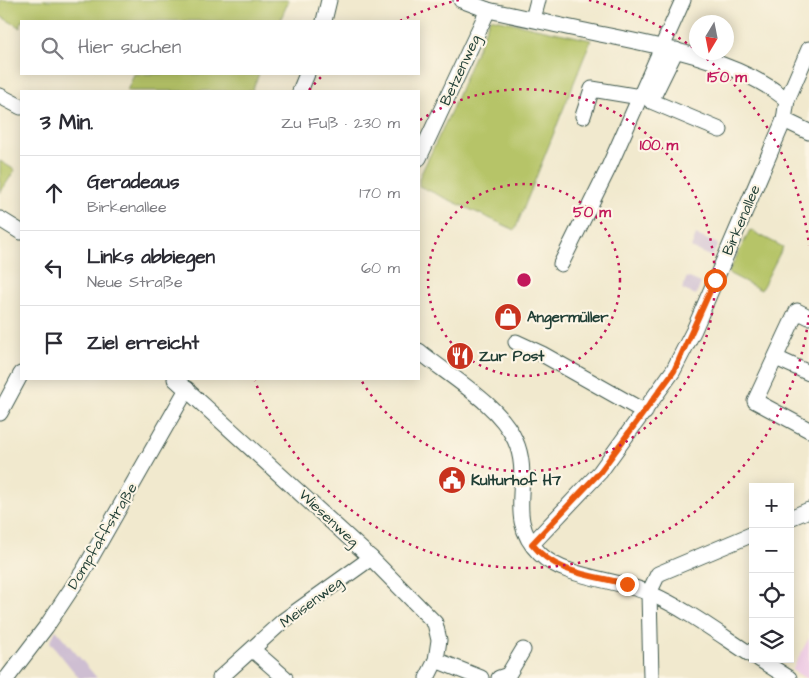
<!DOCTYPE html>
<html lang="de">
<head>
<meta charset="utf-8">
<style>
	:root { --surface:#fff; --page:#f7f7f7; --text:#2b2b33; --muted:#7c7c81; --line:#e1e1e2 }
	body { margin:0; font-family:"Architects Daughter",sans-serif; background:var(--page); color:var(--text) }
	.controls { position:absolute; right:15px; bottom:15px; display:grid; overflow:hidden; border-radius:0px; box-shadow:0 2px 12px #0003 }
	.controls button { width:45px; height:45px; display:grid; place-items:center; padding:0; border:0; border-bottom:1px solid var(--line); background:var(--surface); color:var(--text); font:25px sans-serif }
	.compass { position:absolute; left:689px; top:15px; width:45px; height:45px; border-radius:50%; background:var(--surface); box-shadow:0 2px 12px #0003; rotate:190deg }
	.stop { position:absolute; width:15px; height:15px; margin:-11px; border:4px solid #ea580c; border-radius:50%; background:#fff }
	.stop.end { background:#ea580c; border-color:#fff; box-shadow:0 1px 5px #0008 }
	.list { margin:0; padding:0; list-style:none }
	h2 { display:flex; justify-content:space-between; align-items:center; height:65px; margin:0; padding:0 20px; font-size:21px }
	h2 small { font-size:16px; font-weight:400; color:var(--muted) }
	.list li { display:grid; grid-template-columns:32px 1fr auto; gap:15px; align-items:center; box-sizing:border-box; height:75px; padding:0 20px; border-top:1px solid var(--line) }
	.list b { display:block; font-size:19px; white-space:nowrap }
	.list p { margin:0; font-size:16px; white-space:nowrap; color:var(--muted) }
	.list em { font-size:16px; font-style:normal; color:var(--muted) }
	.icon { flex:none; width:28px; height:28px; fill:none; stroke:currentColor; stroke-width:2; stroke-linecap:round; stroke-linejoin:round }
	.map { position:relative; flex:none; width:809px; height:678px; overflow:hidden }
	.search { position:absolute; background:var(--surface); box-shadow:0 2px 12px #0003; left:20px; top:20px; width:400px; height:55px; display:flex; align-items:center; gap:12px; box-sizing:border-box; padding:0 18px; border-radius:0px; color:var(--muted); font-size:19px }
	.panel { position:absolute; background:var(--surface); box-shadow:0 2px 12px #0003; left:20px; top:90px; width:400px; height:290px; border-radius:0px }
	.map>svg:first-child { display:block }
</style>
</head>
<body>
<div class="map">
<svg width="809" height="678" viewBox="0 0 809 678">
	<rect width="100%" height="100%" fill="#fcf5e5"/>
	<filter id="ink" filterUnits="userSpaceOnUse"><feTurbulence type="fractalNoise" baseFrequency=".02" numOctaves="2"/><feDisplacementMap in="SourceGraphic" scale="10" xChannelSelector="R" yChannelSelector="G"/><feConvolveMatrix kernelMatrix="1 2 1 2 8 2 1 2 1" color-interpolation-filters="sRGB"/></filter>
	<filter id="wash" filterUnits="userSpaceOnUse"><feTurbulence type="fractalNoise" baseFrequency=".0096" numOctaves="4" result="noise"/><feDisplacementMap in="SourceGraphic" scale="20" xChannelSelector="R" yChannelSelector="G"/><feGaussianBlur stdDeviation="1.12" result="paint"/><feColorMatrix in="noise" values="0 0 0 0 0 0 0 0 0 0 0 0 0 0 0 0 0 1.4 0 .05"/><feComposite in="paint" operator="in"/></filter>
	<g filter="url(#wash)">
		<rect width="100%" height="100%" fill="#f1e9ce"/>
		<polygon fill="#f0d0e5" points="809,638 809,678 805,678 792,670"/>
		<g fill="#cebed2">
			<polygon points="696,235 718,244 712,257 691,248"/>
			<polygon points="687,277 701,283 696,295 682,289"/>
			<polygon points="56,630 97,678 79,678 50,642"/>
		</g>
		<g fill="#b6c467" stroke="#6a804e">
			<polygon points="0,0 289,0 280,21 21,21 21,28 0,16"/>
			<polygon points="490,18 591,40 515,230 419,186 419,178 452,109"/>
			<polygon points="134,74 259,74 252,91 127,91"/>
			<polygon points="0,161 15,170 0,193"/>
			<polygon points="750,230 783,247 761,290 728,273"/>
		</g>
	</g>
	<g filter="url(#ink)">
		<g fill="none" stroke-linecap="round" stroke-linejoin="round">
			<g stroke="#3e574b" stroke-width="17">
				<g id="minor">
					<path d="M 461,0 L 488,10 C 522,17 556,25 590,32 C 653,45 736,58 787,100"/>
					<polyline points="533,19 538,0"/>
					<polyline points="324,21 329,0"/>
					<polyline points="676,50 651,101 720,130"/>
					<polyline points="300,91 307,74"/>
					<polyline points="0,96 21,107"/>
					<polyline points="583,116 592,89 640,97"/>
					<polyline points="784,120 809,132"/>
					<polyline points="419,158 488,10"/>
					<polyline points="0,219 21,232"/>
					<polyline points="561,264 608,169 683,0"/>
					<polyline points="809,317 797,311 755,401 809,430"/>
					<polyline points="516,342 542,354 645,412"/>
					<path d="M 419,351 C 449,376 499,404 515,440 C 534,481 503,517 540,554 C 564,578 617,579 649,593 C 686,609 719,634 753,656"/>
					<polyline points="776,358 809,373"/>
					<polyline points="175,379 371,558 435,623 439,640 436,660 427,678"/>
					<polyline points="0,413 21,374"/>
					<polyline points="790,518 809,510"/>
					<polyline points="532,544 600,472 673,371 694,330 784,120 787,100 809,49"/>
					<polyline points="253,650 285,678"/>
					<polyline points="759,659 789,678"/>
					<polyline points="436,660 481,678"/>
					<polyline points="7,678 46,627 84,570 187,389"/>
					<polyline points="220,678 283,621 371,558"/>
					<polyline points="499,678 508,675 523,650"/>
					<polyline points="651,678 649,593 658,574 753,534"/>
				</g>
			</g>
			<use href="#minor" stroke="#fff" stroke-width="15"/>
		</g>
	</g>
	<g fill="none" stroke-linecap="round" stroke-linejoin="round" filter="url(#ink)">
		<path stroke="#ea580c" stroke-width="6" d="M 627,584 C 591,575 556,574 532,544 L 600,472 L 674,371 L 715,280"/>
	</g>
	<g fill="none" stroke="#c2185b" stroke-width="2.5" stroke-dasharray="2.5 5">
		<circle cx="524" cy="280" r="96"/>
		<path d="M420 120A191 191 0 1 1 361 380"/>
		<path d="M809 315A287 287 0 0 1 255 381M309 90A287 287 0 0 1 323 75M400 21A287 287 0 0 1 459 0M589 0A287 287 0 0 1 695 49M701 54A287 287 0 0 1 809 245"/>
	</g>
	<defs>
		<g id="shop-disc" transform="scale(1.4375)"><circle r="9.5" fill="#c8321e" stroke="#fcf5e5"/><path d="M-5-2.5h2.3a2.7 3.5 0 0 1 5.4 0H5L5.5 6h-11ZM-1.5-2.5h3a1.5 2.3 0 0 0-3 0Z" fill="#fff"/></g>
		<g id="restaurant-disc" transform="scale(1.4375)"><circle r="9.5" fill="#c8321e" stroke="#fcf5e5"/><path d="M-5-6h1v4h1v-4h1v4h1v-4h1v5L-1.5 .5V6h-2V.5L-5-1ZM5-6V6H3V1.5H1.5Q1.5-4 5-6Z" fill="#fff"/></g>
		<g id="civic-disc" transform="scale(1.4375)"><circle r="9.5" fill="#c8321e" stroke="#fcf5e5"/><path d="M-.6-6.5H3V-4.5H.6V-3L4-1V1h2V6H-6V1h2V-1L-.6-3ZM-1.2 2.5V6h2.4V2.5Z" fill="#fff"/></g>
	</defs>
	<g fill-rule="evenodd">
		<use href="#shop-disc" x="508" y="317"/>
		<use href="#restaurant-disc" x="460" y="356"/>
		<use href="#civic-disc" x="452" y="480"/>
	</g>
	<g text-anchor="middle" stroke-width="4.5" stroke-linejoin="round" paint-order="stroke">
		<g font-size="15" fill="#1f3d34" stroke="#fcf5e5">
			<text transform="translate(460 70) rotate(-65)" y="5">Betzenweg</text>
			<text transform="translate(741 220) rotate(-67)" y="5">Birkenallee</text>
			<text transform="translate(329 518) rotate(43)" y="5">Wiesenweg</text>
			<text transform="translate(102 536) rotate(-59)" y="5">Dompfaffstraße</text>
			<text transform="translate(311 602) rotate(-37)" y="5">Meisenweg</text>
		</g>
		<g font-size="15" font-weight="bold" fill="#1f3d34" stroke="#fcf5e5" text-anchor="start">
			<text x="527" y="322">Angermüller</text>
			<text x="479" y="361">Zur Post</text>
			<text x="471" y="485">Kulturhof H7</text>
		</g>
	</g>
	<circle cx="524" cy="280" r="8" fill="#c2185b" stroke="#fcf5e5" stroke-width="2.5"/>
	<g font-size="15" text-anchor="middle" font-weight="bold" fill="#c2185b" stroke="#fcf5e5" stroke-width="4.5" stroke-linejoin="round" paint-order="stroke">
		<text x="727" y="82">150 m</text>
		<text x="659" y="150">100 m</text>
		<text x="592" y="217">50 m</text>
	</g>
</svg>
<div class="controls">
<button>+</button>
<button>−</button>
<button><svg class="icon" aria-label="locate" viewBox="0 0 24 24"><circle cx="12" cy="12" r="6"/><path d="M12 2v4M12 18v4M2 12h4M18 12h4"/></svg></button>
<button><svg class="icon" aria-label="layers" viewBox="0 0 24 24"><path d="M12 4l9 5-9 5-9-5zM3 14l9 5 9-5"/></svg></button>
</div>
<svg class="compass" viewBox="-18 -18 36 36"><path d="M0-13l5 13h-10z" fill="#e53935"/><path d="M0 13l5-13h-10z" fill="#7c7c81"/></svg>
<div class="stop" style="left:715px;top:280px"></div>
<div class="stop end" style="left:627px;top:584px"></div>
<div class="search"><svg class="icon" aria-label="search" viewBox="0 0 24 24"><circle cx="10" cy="10" r="6"/><path d="M15 15l6 6"/></svg>Hier suchen</div>
<section class="panel">
<h2>3 Min.<small>Zu Fuß · 230 m</small></h2>
<ul class="list">
<li><svg class="icon" aria-label="ahead" viewBox="0 0 24 24"><path d="M12 20V5M6 11l6-6 6 6"/></svg><div><b>Geradeaus</b><p>Birkenallee</p></div><em>170 m</em></li>
<li><svg class="icon" aria-label="left" viewBox="0 0 24 24"><path d="M17 20v-9H6M10 6l-5 5 5 5"/></svg><div><b>Links abbiegen</b><p>Neue Straße</p></div><em>60 m</em></li>
<li><svg class="icon" aria-label="arrive" viewBox="0 0 24 24"><path d="M6 21V4h12l-3 4 3 4H6"/></svg><div><b>Ziel erreicht</b></div></li>
</ul>
</section>
</div>
</body>
</html>
